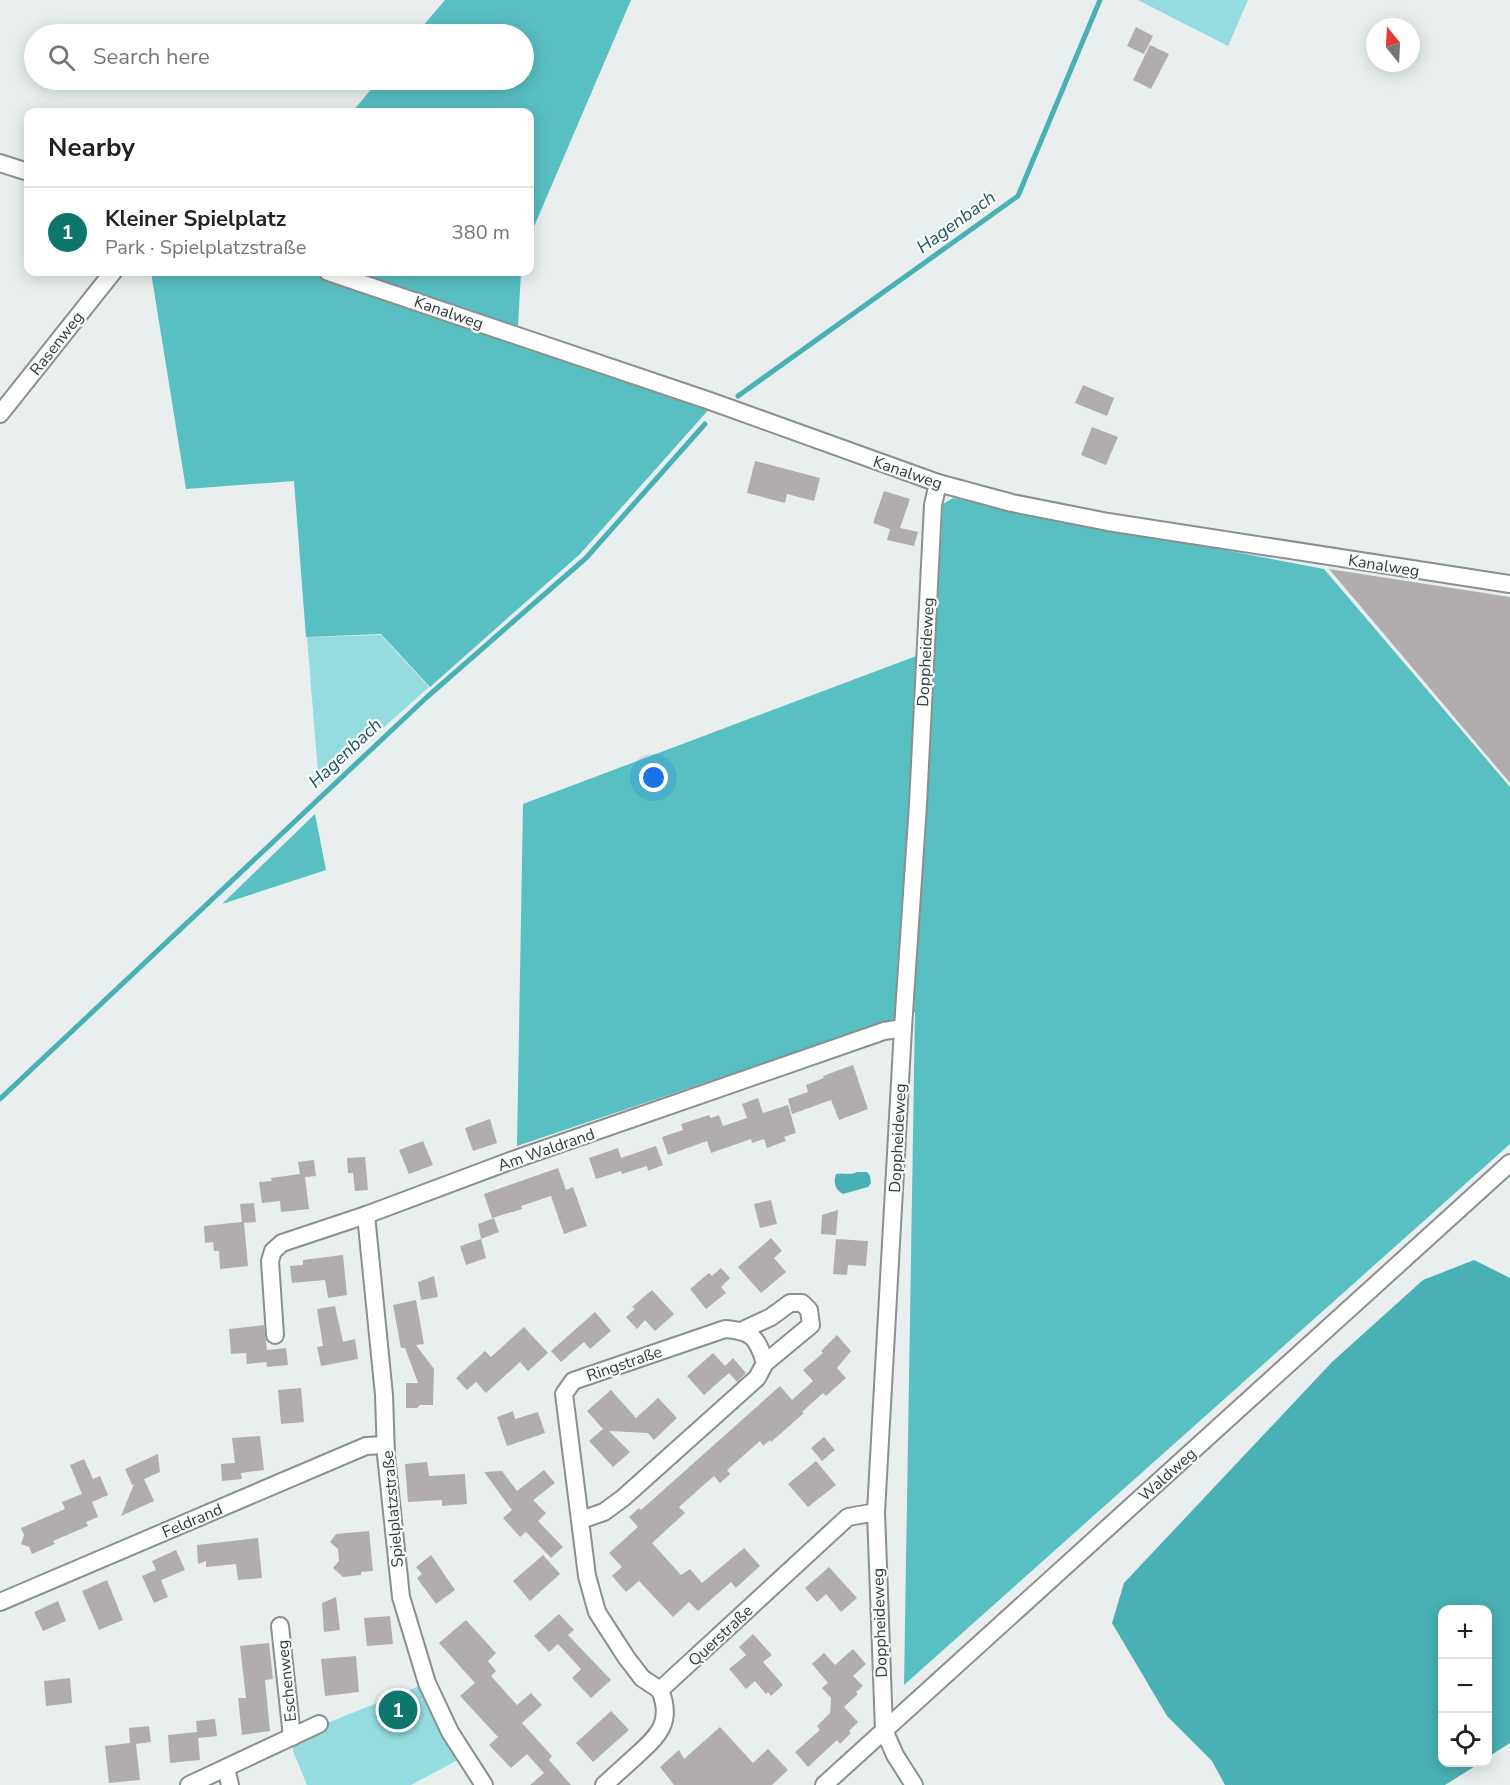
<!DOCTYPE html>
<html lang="en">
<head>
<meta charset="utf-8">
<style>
	:root { --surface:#fff; --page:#f2f2f2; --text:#222; --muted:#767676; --line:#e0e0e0; --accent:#0f766e }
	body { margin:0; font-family:"Nunito Sans",sans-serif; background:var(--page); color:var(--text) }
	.controls { position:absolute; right:18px; bottom:18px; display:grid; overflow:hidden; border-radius:12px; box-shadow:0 3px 15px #0003 }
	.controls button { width:54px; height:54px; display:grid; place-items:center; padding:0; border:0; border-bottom:2px solid var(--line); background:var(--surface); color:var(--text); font:30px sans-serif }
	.compass { position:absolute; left:1366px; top:18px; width:54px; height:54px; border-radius:50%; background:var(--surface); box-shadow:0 3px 15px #0003; rotate:342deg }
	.you { position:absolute; left:654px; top:778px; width:21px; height:21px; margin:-15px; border:4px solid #fff; border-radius:50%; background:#1a73e8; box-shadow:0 0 0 9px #1a73e833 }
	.badge { display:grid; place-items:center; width:39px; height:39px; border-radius:50%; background:var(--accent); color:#fff; font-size:20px; font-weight:700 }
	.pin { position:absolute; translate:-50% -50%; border:3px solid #fff; box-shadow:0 2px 6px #0006 }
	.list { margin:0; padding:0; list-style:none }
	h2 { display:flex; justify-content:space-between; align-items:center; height:78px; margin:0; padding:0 24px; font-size:26px }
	h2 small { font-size:20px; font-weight:400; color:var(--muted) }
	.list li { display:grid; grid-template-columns:39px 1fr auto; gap:18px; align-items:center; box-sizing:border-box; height:90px; padding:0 24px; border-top:2px solid var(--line) }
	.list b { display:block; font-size:22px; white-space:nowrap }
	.list p { margin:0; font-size:20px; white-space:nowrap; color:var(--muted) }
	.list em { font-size:20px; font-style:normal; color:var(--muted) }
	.icon { flex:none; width:33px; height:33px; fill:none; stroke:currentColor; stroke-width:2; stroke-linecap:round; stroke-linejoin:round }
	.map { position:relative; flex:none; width:1510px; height:1785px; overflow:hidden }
	.search { position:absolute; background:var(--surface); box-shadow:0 3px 15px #0003; left:24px; top:24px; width:510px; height:66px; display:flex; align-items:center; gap:15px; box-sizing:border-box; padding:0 21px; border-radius:33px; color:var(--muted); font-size:22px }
	.panel { position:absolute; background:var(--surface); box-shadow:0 3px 15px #0003; left:24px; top:108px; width:510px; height:168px; border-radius:12px }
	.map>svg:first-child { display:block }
</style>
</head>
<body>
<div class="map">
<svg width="1510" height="1785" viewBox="0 0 1510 1785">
	<rect width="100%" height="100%" fill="#e9efef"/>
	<g fill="#94dcdf">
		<polygon points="1138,0 1248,0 1228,46"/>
		<polygon points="381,635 429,687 319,785 307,637"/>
		<polygon points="427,1683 456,1761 411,1785 307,1785 293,1751 292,1737"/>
	</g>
	<g fill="#58bfc3">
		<polygon points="445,0 631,0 530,236 530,112 352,112 379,80 524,80 524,34 416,34"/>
		<polygon points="151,272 521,272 517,344 711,407 580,554 430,687 381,634 306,637 294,481 186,489"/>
		<polygon points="953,498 1324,569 1510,787 1510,1144 904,1685 915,1012 517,1146 523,804 935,649 943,504"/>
		<polygon points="315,814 326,870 222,904"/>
	</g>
	<g fill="#49b1b5">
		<path d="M 857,1172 L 867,1172 L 870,1176 L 871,1183 L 868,1187 L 843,1194 C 835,1190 833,1182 836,1174 C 844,1172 849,1176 857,1172 Z"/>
		<polygon points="1474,1260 1510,1278 1510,1743 1488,1757 1488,1610 1442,1610 1442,1762 1480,1763 1445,1785 1225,1785 1212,1761 1167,1716 1112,1623 1124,1583 1332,1362 1423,1280"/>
	</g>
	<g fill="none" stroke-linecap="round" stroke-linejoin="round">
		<g stroke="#49b1b5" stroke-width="5">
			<polyline points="738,396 1018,196 1100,0"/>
			<polyline points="0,1099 427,697 586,558 705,424"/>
		</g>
	</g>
	<g fill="#b1adaf">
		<polygon points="1136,27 1153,36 1144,54 1127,46"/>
		<polygon points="1150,45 1169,54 1151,89 1133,80"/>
		<polygon points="1083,385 1114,398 1107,416 1075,403"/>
		<polygon points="1092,427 1118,437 1106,465 1081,455"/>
		<polygon points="755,461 820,478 814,501 787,494 785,503 747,493"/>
		<polygon points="884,491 910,499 900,528 918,532 914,546 887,540 890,529 873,523"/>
		<polygon points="1329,569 1510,597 1510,783"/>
		<polygon points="853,1065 868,1109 839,1120 831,1100 792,1114 788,1099 808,1092 806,1085 824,1078 823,1076"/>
		<polygon points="758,1098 763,1113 788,1105 796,1133 784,1137 786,1141 767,1148 764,1139 752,1143 751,1139 711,1153 707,1141 668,1155 662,1137 683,1130 681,1124 709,1115 711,1118 719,1115 723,1126 747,1118 742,1104"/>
		<polygon points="490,1119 497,1143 473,1151 465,1128"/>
		<polygon points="423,1141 433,1165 409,1174 399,1150"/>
		<polygon points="656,1146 663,1165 648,1171 647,1166 622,1174 621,1171 596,1179 589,1158 618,1148 621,1158"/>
		<polygon points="365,1157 368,1190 355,1191 353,1173 348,1173 347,1158"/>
		<polygon points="314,1160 316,1176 305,1177 309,1209 281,1212 280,1201 262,1203 259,1182 272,1181 271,1178 300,1174 298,1162"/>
		<polygon points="558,1168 566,1190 573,1187 587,1226 564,1234 551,1196 521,1206 522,1209 492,1218 484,1194"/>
		<polygon points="771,1200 777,1224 760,1228 754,1204"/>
		<polygon points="254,1203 256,1222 244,1223 248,1266 220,1269 219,1251 214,1251 213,1242 205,1243 204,1226 242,1222 240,1204"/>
		<polygon points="838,1210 836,1235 821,1234 822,1215"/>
		<polygon points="494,1218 499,1232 481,1239 478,1224"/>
		<polygon points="771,1238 782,1251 774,1258 786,1272 761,1293 738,1267"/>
		<polygon points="481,1239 486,1258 466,1265 460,1246"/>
		<polygon points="836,1239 868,1241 866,1266 848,1265 847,1275 833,1274"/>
		<polygon points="343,1255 347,1295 328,1298 325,1280 292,1283 290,1266 303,1265 303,1260"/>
		<polygon points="721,1268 730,1278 721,1287 726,1293 706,1309 690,1289 709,1273 712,1276"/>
		<polygon points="434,1276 438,1297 421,1300 418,1282"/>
		<polygon points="652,1290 674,1314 655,1331 645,1320 637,1329 626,1317 635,1309 632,1307"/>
		<polygon points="416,1300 424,1344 416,1345 434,1369 433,1405 420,1405 417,1408 406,1408 406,1383 418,1383 405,1348 401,1348 393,1305"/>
		<polygon points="335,1306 343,1342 355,1339 358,1359 321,1366 317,1347 323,1346 317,1309"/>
		<polygon points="595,1312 611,1331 590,1349 584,1342 561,1362 551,1351"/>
		<polygon points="264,1325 267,1350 286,1348 288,1365 267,1367 266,1362 247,1364 246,1353 231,1354 229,1329"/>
		<polygon points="524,1327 548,1353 528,1371 520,1362 486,1393 476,1382 467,1390 456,1378 485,1351 491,1357"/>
		<polygon points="837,1335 851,1351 837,1368 846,1378 826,1396 823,1393 802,1412 804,1413 771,1442 770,1440 763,1446 760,1441 727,1470 730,1474 720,1483 714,1476 679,1507 685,1513 652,1543 681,1575 690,1569 702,1583 744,1548 760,1566 736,1588 731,1582 698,1611 689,1602 673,1617 639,1581 626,1592 612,1576 622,1567 609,1553 638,1527 629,1517 639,1508 641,1510 780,1386 792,1400 813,1381 803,1370 823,1353 821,1351"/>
		<polygon points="713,1353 725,1366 733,1358 746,1373 737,1382 729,1373 704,1395 687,1376"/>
		<polygon points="301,1388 304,1422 281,1424 278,1390"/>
		<polygon points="611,1390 636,1418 658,1398 677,1418 654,1440 648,1433 609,1431 630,1452 613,1467 589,1441 603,1429 587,1411"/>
		<polygon points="513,1411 515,1419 538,1412 545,1433 507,1446 497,1417"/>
		<polygon points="260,1436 264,1470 241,1473 242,1479 222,1481 221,1464 235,1463 232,1438"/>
		<polygon points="824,1437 835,1450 822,1461 811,1448"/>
		<polygon points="158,1454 160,1472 144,1479 154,1501 121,1516 134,1484 132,1485 125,1469"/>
		<polygon points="84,1459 93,1479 100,1476 108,1495 92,1502 98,1517 86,1522 88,1526 53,1541 55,1544 32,1554 29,1547 21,1544 24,1535 21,1528 65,1509 62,1502 82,1494 70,1465"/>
		<polygon points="816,1461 836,1485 808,1507 788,1484"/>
		<polygon points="427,1462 429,1476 465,1474 467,1504 442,1506 442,1500 408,1502 405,1464"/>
		<polygon points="544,1470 555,1483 533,1500 546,1513 538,1521 563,1547 551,1558 526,1532 520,1537 503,1518 512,1510 484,1472 502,1471 517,1491"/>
		<polygon points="369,1531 373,1571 361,1572 361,1575 343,1577 333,1568 339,1561 338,1549 330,1542 336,1534"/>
		<polygon points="258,1538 262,1578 238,1580 236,1564 206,1567 206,1561 198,1564 197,1545"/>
		<polygon points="176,1550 185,1570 161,1580 168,1597 154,1603 142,1576 156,1570 152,1561"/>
		<polygon points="431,1555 455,1590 436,1604 417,1578 422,1574 416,1567"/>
		<polygon points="543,1555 560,1574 530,1601 513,1581"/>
		<polygon points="829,1567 857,1598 841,1612 826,1594 817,1602 805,1588"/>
		<polygon points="107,1580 123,1620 99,1630 82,1591"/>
		<polygon points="336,1597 340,1630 324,1632 322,1603"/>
		<polygon points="58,1601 66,1621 43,1631 34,1612"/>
		<polygon points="559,1614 574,1630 568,1635 611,1680 591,1698 572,1678 581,1669 558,1644 549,1652 534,1636"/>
		<polygon points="390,1616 393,1644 367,1646 364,1618"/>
		<polygon points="466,1620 496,1653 488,1661 496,1671 491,1676 517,1705 531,1693 542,1705 522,1723 552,1756 549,1760 571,1785 530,1785 544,1773 527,1754 511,1768 489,1745 498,1737 460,1696 475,1683 439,1643"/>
		<polygon points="753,1634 772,1655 763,1662 783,1685 771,1696 768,1692 766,1694 755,1681 746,1689 729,1669 746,1655 739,1647"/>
		<polygon points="269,1643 273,1679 265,1680 270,1731 242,1735 238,1698 246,1698 240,1646"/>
		<polygon points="853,1649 866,1664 853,1676 863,1686 856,1692 858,1694 844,1707 858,1722 849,1731 851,1733 840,1744 837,1740 808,1767 795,1752 820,1730 817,1726 830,1713 831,1698 822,1688 828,1683 812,1664 824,1653 835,1665"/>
		<polygon points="356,1656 359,1692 325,1696 321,1659"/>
		<polygon points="70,1678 72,1703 46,1706 44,1681"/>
		<polygon points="611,1711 629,1730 593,1762 576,1743"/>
		<polygon points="215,1719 217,1736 198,1738 200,1760 170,1763 168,1735 197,1732 196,1721"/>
		<polygon points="149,1726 151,1742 136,1744 140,1780 109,1783 105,1746 130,1743 129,1728"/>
		<polygon points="720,1727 753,1763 768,1749 788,1770 772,1785 674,1785 660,1767 679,1750 684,1759"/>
	</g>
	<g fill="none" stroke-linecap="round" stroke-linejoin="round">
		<g stroke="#8a8f8f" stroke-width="20">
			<g id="street">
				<polyline points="0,163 28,172"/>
				<polyline points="328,272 710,401 938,483 1012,503 1108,522 1510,584"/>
				<polyline points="0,414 113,272"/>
				<polyline points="366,1215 384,1395 386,1455 401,1597 427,1683 450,1732 484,1785"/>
				<polyline points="743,1330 771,1317 790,1303 802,1303 809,1310 811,1325 765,1363"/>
				<polyline points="275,1335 270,1261 273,1251 282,1243 366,1215 510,1161 884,1031 903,1028"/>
				<path d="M 581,1520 L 604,1512 L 623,1498 L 757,1378 L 765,1363 C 757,1337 752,1331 725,1329 L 573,1381 L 564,1394 L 587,1576 L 597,1612 L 626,1657 L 642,1678 L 660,1690"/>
				<polyline points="0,1602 366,1446 385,1445"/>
				<polyline points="280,1626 292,1737"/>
				<polyline points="226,1768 230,1785"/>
				<polyline points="189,1785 319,1724"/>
				<path d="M 604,1785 C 615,1775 625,1766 636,1756 C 659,1735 673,1722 660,1690 L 848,1517 L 876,1512"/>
				<polyline points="824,1785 1510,1163"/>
				<polyline points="914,1785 895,1755 884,1730 876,1512 903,1028 918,804 933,505 938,483"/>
			</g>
		</g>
		<use href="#street" stroke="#fff" stroke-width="16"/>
	</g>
	<g text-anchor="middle" stroke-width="4.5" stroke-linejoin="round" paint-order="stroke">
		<g font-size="16" fill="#393b3b" stroke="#f7fcfc">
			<text transform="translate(449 312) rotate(19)" y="6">Kanalweg</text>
			<text transform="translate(56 343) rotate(-52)" y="6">Rasenweg</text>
			<text transform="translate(908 472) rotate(19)" y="6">Kanalweg</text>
			<text transform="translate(1384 565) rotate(9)" y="6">Kanalweg</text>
			<text transform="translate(925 652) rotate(-87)" y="6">Doppheideweg</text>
			<text transform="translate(897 1138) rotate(-87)" y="6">Doppheideweg</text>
			<text transform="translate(546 1149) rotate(-19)" y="6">Am Waldrand</text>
			<text transform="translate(624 1363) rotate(-19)" y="6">Ringstraße</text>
			<text transform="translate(1167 1474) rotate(-42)" y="6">Waldweg</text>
			<text transform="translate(392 1509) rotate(-95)" y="6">Spielplatzstraße</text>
			<text transform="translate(192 1520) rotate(-23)" y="6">Feldrand</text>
			<text transform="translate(879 1623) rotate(-92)" y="6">Doppheideweg</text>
			<text transform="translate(720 1635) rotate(-43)" y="6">Querstraße</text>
			<text transform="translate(286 1681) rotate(-96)" y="6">Eschenweg</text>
		</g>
		<g font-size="18" font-style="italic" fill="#265356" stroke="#f7fcfc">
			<text transform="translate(956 222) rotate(-36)" y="6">Hagenbach</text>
			<text transform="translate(345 753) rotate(-43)" y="6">Hagenbach</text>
		</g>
	</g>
</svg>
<div class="controls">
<button>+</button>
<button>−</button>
<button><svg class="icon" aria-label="locate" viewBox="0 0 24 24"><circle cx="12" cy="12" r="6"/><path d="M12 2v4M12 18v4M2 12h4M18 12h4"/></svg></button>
</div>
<svg class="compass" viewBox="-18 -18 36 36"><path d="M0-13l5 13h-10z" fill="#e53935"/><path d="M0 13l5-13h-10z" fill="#767676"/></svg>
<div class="you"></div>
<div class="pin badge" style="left:398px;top:1710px">1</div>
<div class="search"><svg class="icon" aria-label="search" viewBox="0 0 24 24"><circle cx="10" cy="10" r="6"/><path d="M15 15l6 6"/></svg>Search here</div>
<section class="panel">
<h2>Nearby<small></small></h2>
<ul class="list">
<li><span class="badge">1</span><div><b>Kleiner Spielplatz</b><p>Park · Spielplatzstraße</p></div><em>380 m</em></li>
</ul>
</section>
</div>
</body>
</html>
